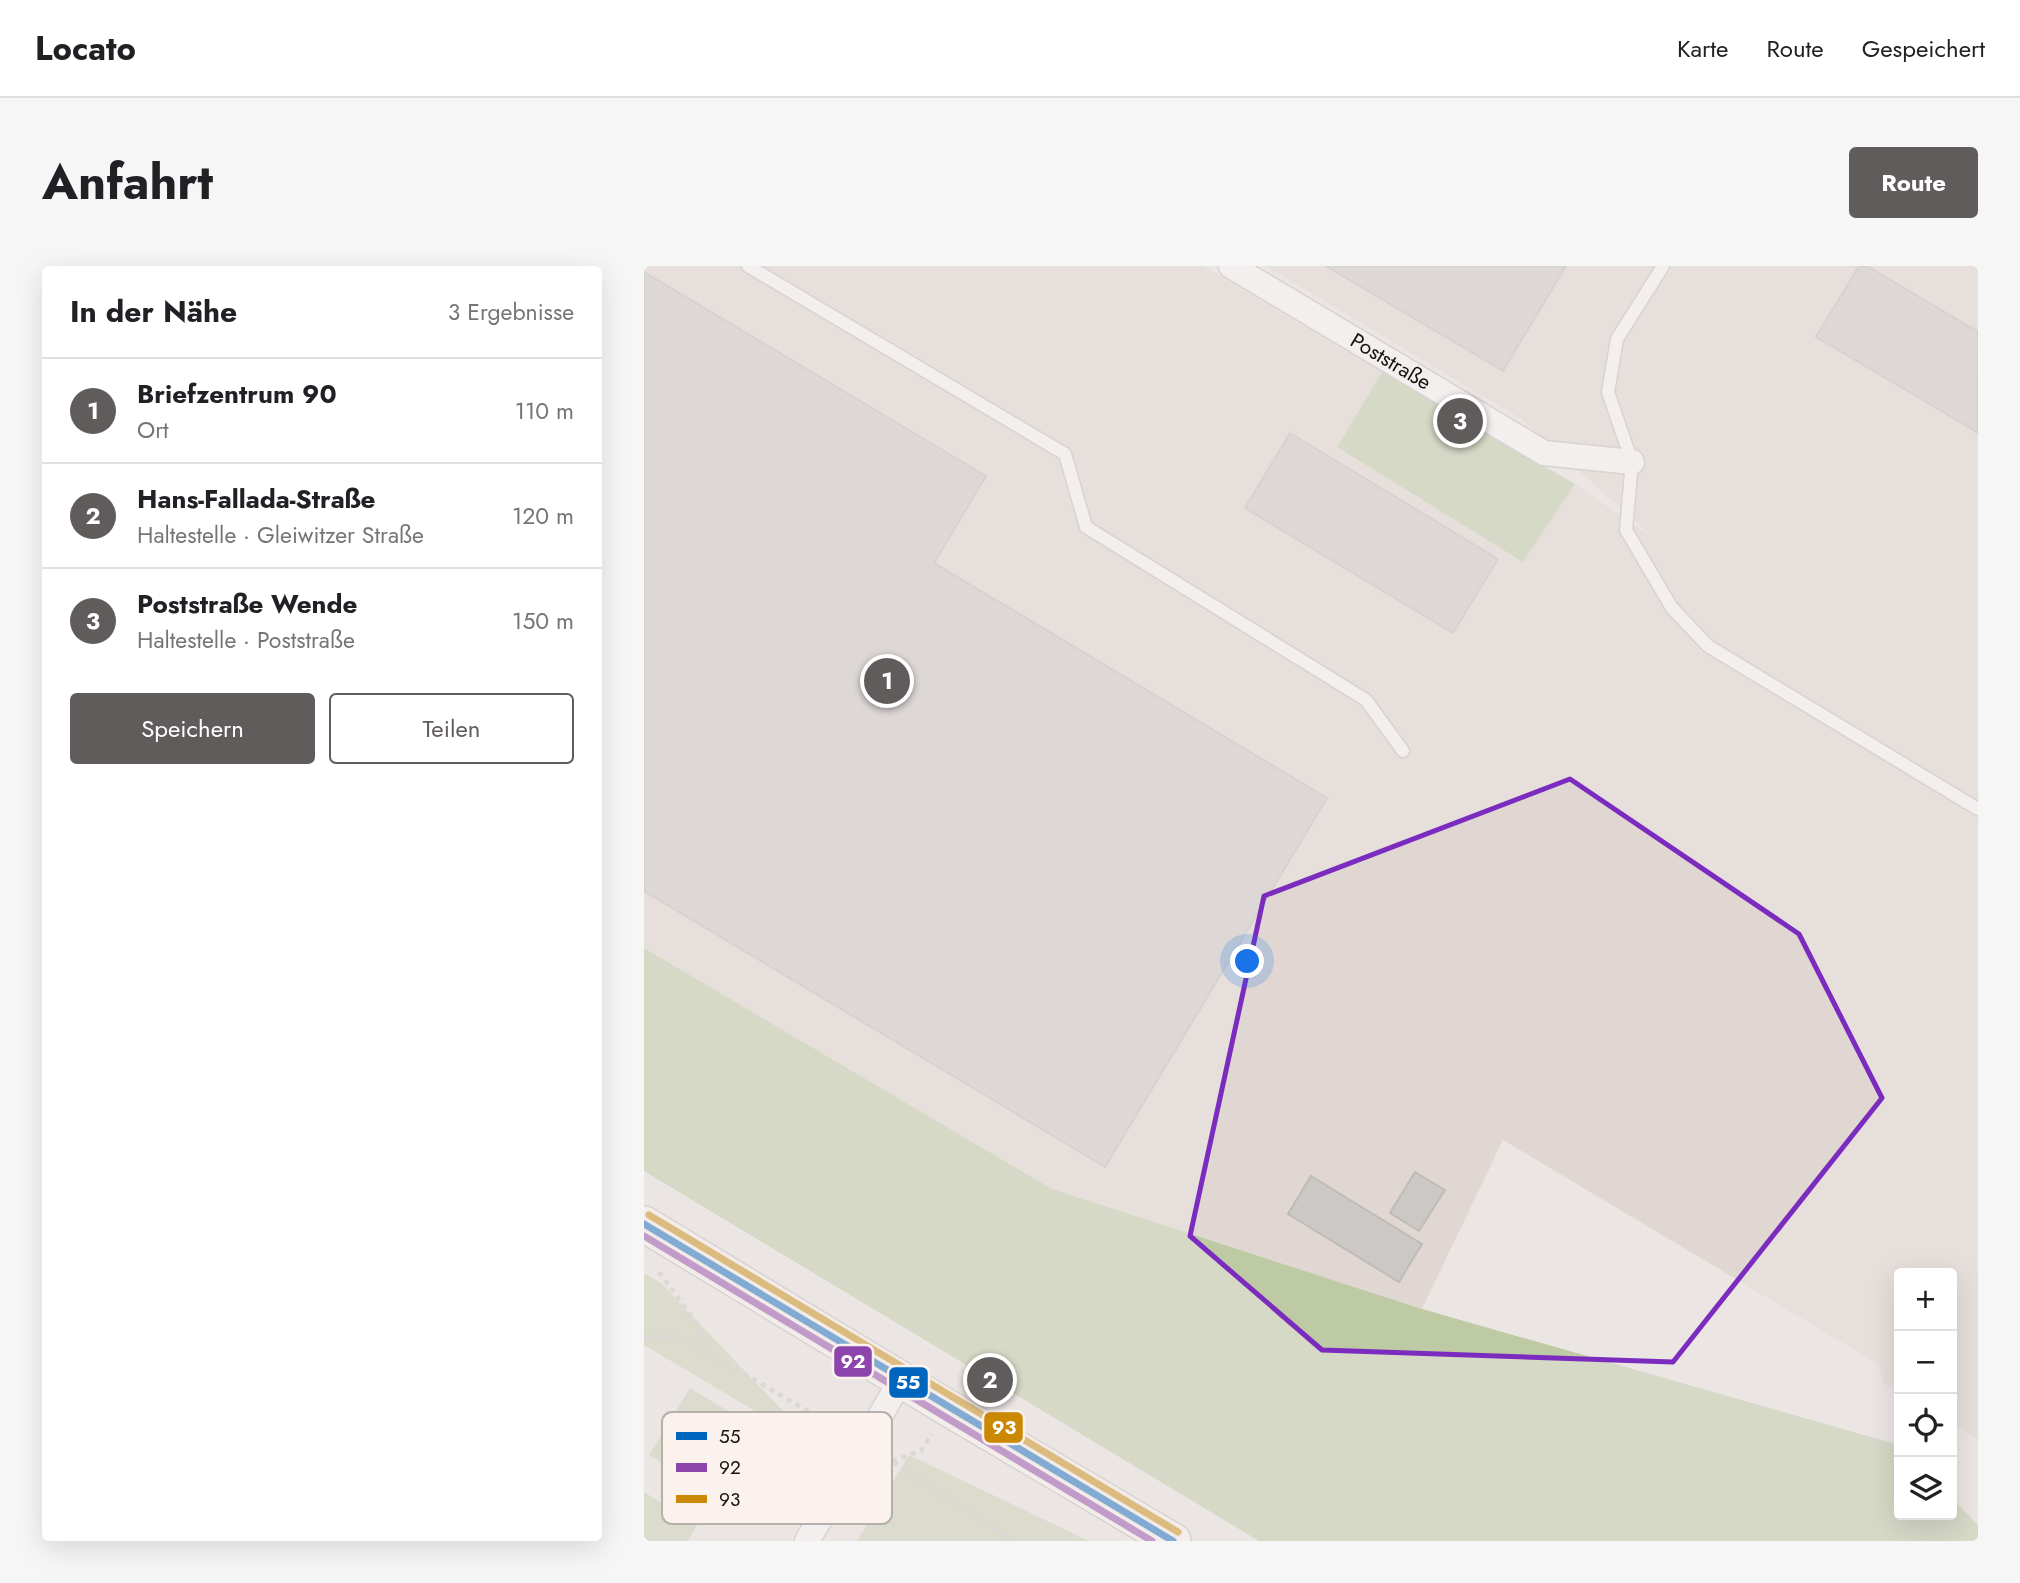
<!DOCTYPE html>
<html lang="de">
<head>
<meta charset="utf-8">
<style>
	:root { --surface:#fff; --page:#f6f6f6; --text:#202124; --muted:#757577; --line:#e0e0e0; --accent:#605c5b }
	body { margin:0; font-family:Jost,sans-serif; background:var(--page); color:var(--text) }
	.controls { position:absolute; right:21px; bottom:21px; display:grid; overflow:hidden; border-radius:7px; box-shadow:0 7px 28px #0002 }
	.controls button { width:63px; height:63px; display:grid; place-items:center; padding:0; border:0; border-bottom:2px solid var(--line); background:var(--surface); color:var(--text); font:35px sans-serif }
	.you { position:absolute; left:604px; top:696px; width:24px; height:24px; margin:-18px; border:5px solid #fff; border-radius:50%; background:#1a73e8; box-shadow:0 0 0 10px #1a73e833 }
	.badge { display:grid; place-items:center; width:46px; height:46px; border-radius:50%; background:var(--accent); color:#fff; font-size:23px; font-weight:700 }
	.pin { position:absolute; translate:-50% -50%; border:4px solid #fff; box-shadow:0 2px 7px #0006 }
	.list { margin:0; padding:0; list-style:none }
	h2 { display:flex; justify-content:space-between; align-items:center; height:91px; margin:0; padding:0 28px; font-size:30px }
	h2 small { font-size:23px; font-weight:400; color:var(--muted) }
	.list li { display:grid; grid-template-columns:46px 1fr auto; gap:21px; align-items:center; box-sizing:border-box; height:105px; padding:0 28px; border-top:2px solid var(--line) }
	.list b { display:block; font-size:26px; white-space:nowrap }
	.list p { margin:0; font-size:23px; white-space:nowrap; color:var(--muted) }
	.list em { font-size:23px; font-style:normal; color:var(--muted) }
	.actions { display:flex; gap:14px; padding:21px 28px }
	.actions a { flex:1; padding:16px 0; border:2px solid var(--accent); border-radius:7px; text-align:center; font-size:24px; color:var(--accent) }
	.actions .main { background:var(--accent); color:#fff }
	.icon { flex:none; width:38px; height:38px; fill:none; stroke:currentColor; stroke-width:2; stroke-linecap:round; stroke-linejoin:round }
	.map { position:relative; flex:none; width:1334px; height:1275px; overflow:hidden; border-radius:7px }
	header { display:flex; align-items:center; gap:42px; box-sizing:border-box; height:98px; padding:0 35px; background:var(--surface); border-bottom:2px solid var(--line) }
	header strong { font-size:33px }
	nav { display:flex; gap:38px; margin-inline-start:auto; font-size:24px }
	.intro { display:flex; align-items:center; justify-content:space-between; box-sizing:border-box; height:168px; padding:0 42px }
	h1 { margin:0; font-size:49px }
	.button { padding:18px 32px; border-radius:7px; background:var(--accent); color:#fff; font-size:24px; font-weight:700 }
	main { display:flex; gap:42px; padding:0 42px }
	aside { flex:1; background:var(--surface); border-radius:7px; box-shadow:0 7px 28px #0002 }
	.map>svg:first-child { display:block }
</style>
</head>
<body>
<header>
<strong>Locato</strong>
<nav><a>Karte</a><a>Route</a><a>Gespeichert</a></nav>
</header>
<div class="intro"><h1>Anfahrt</h1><a class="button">Route</a></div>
<main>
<aside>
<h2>In der Nähe<small>3 Ergebnisse</small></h2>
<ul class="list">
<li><span class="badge">1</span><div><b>Briefzentrum 90</b><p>Ort</p></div><em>110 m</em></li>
<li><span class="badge">2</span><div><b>Hans-Fallada-Straße</b><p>Haltestelle · Gleiwitzer Straße</p></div><em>120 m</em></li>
<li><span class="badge">3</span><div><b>Poststraße Wende</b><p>Haltestelle · Poststraße</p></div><em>150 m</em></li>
</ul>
<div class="actions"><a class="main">Speichern</a><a>Teilen</a></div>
</aside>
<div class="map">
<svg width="1334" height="1275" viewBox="0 0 1334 1275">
	<rect width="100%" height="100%" fill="#ebe6e4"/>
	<polygon fill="#e1d7d2" points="0,0 559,0 738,106 693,181 879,295 931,218 1011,273 877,153 622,0 1334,0 1334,1173 1308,1158 1308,1007 1255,1007 1255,1127 1240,1118 1234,1098 859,874 778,1043 408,923 0,682"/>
	<g fill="#c7d1b2">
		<polygon points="0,1007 17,1017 175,1183 0,1079"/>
		<polygon points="46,1122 141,1179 100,1246 5,1189"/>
		<polygon points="265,1189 445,1275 213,1275"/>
		<polygon points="0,1226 53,1259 44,1275 0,1275"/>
	</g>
	<g fill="#bdcaa3">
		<polygon points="738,106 931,218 879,296 693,181"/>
		<polygon points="0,682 408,923 778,1043 1255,1179 1255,1249 1308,1249 1308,1232 1334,1259 1334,1275 615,1275 0,905"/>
	</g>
	<g fill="#ccc8c6" stroke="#bebbb9" stroke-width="2">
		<polygon points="682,0 922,0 859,105"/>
		<polygon points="1215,0 1223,0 1334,66 1333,166 1172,71"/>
		<polygon points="0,6 342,210 290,297 683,532 461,901 0,625"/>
		<polygon points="646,167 854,293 809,367 601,242"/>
		<polygon points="771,906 801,924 775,965 746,947"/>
		<polygon points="667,910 778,978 755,1016 644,948"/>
	</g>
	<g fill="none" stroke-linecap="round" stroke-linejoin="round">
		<g stroke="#c0bcba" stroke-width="15">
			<g id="service">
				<polyline points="104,0 421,188 442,261 722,434 759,485"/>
				<polyline points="1019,0 973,73 964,126 988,196 982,264 1028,342 1064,380 1334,543"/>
			</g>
		</g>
		<g stroke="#c0bcba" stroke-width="27">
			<g id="minor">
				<path id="s1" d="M 587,0 L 900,187 L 988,196"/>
				<polyline points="163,1275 257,1114"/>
			</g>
		</g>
		<g stroke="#c0bcba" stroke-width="38">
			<polyline id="secondary" points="0,958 304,1142 529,1275"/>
		</g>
		<g stroke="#c9c7c6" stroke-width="4.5" stroke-dasharray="5 5" stroke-linecap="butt">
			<polyline points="15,1006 56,1062 62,1084"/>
			<polyline points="0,1072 35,1070 200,1166"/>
			<polyline points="320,1116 329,1103 346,1114"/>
			<polyline points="241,1191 371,1275"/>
			<polyline points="248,1195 277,1185 288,1168"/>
		</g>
		<use href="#service" stroke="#fcfbfb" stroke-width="12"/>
		<use href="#minor" stroke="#fcfbfb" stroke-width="24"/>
		<use href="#secondary" stroke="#fcfbfb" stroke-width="35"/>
		<g stroke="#fbf2ee" stroke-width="12">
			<polyline id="bus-1" points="0,958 529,1275"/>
		</g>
		<g stroke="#fbf2ee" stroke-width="12">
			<polyline id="bus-2" points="0,970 508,1275"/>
		</g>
		<g stroke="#fbf2ee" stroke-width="12">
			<polyline id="bus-3" points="5,949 534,1266"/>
		</g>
		<use href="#bus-1" stroke="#0065bd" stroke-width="7"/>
		<use href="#bus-2" stroke="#8e44ad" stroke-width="7"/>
		<use href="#bus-3" stroke="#ca8803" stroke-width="7"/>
	</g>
	<path d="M0 0H1334V1275H0ZM 926,513 L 1155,668 L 1238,832 L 1029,1096 L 678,1084 L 546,970 L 620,630 Z" fill="#ebe6e4" fill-opacity=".55" fill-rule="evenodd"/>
	<path fill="none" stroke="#7b2cbf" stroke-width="5" stroke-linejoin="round" d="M 926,513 L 1155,668 L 1238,832 L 1029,1096 L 678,1084 L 546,970 L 620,630 Z"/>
	<g text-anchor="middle" stroke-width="5" stroke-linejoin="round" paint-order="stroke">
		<g font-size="21" fill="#151211" stroke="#fbf2ee">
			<text dy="7" stroke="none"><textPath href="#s1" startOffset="186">Poststraße</textPath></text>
		</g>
	</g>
	<rect x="18" y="1146" width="230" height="112" rx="10" fill="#fbf2ee" stroke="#b6afac" stroke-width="2"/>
	<rect x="32" y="1166" width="31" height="8" fill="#0065bd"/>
	<rect x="32" y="1197" width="31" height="9" fill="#8e44ad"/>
	<rect x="32" y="1229" width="31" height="8" fill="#ca8803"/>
	<g font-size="19" fill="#151211">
		<text x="75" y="1177">55</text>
		<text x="75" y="1208">92</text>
		<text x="75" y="1240">93</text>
	</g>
	<g stroke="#fbf2ee" stroke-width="2.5">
		<rect x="189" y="1079" width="40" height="33" rx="7" fill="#8e44ad"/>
		<rect x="244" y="1100" width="41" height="33" rx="7" fill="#0065bd"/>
		<rect x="339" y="1145" width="41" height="33" rx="7" fill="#ca8803"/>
	</g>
	<g font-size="19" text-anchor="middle" font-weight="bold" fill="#fff">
		<text x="209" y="1102">92</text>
		<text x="264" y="1123">55</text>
		<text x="360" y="1168">93</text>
	</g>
</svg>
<div class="controls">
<button>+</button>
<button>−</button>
<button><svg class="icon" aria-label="locate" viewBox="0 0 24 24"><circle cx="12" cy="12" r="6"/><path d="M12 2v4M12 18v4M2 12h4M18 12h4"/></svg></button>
<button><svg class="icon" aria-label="layers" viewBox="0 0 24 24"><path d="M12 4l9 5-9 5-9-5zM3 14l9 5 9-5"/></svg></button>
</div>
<div class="you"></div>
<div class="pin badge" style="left:243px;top:415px">1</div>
<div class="pin badge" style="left:346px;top:1114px">2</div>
<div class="pin badge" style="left:816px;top:155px">3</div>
</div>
</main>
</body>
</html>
